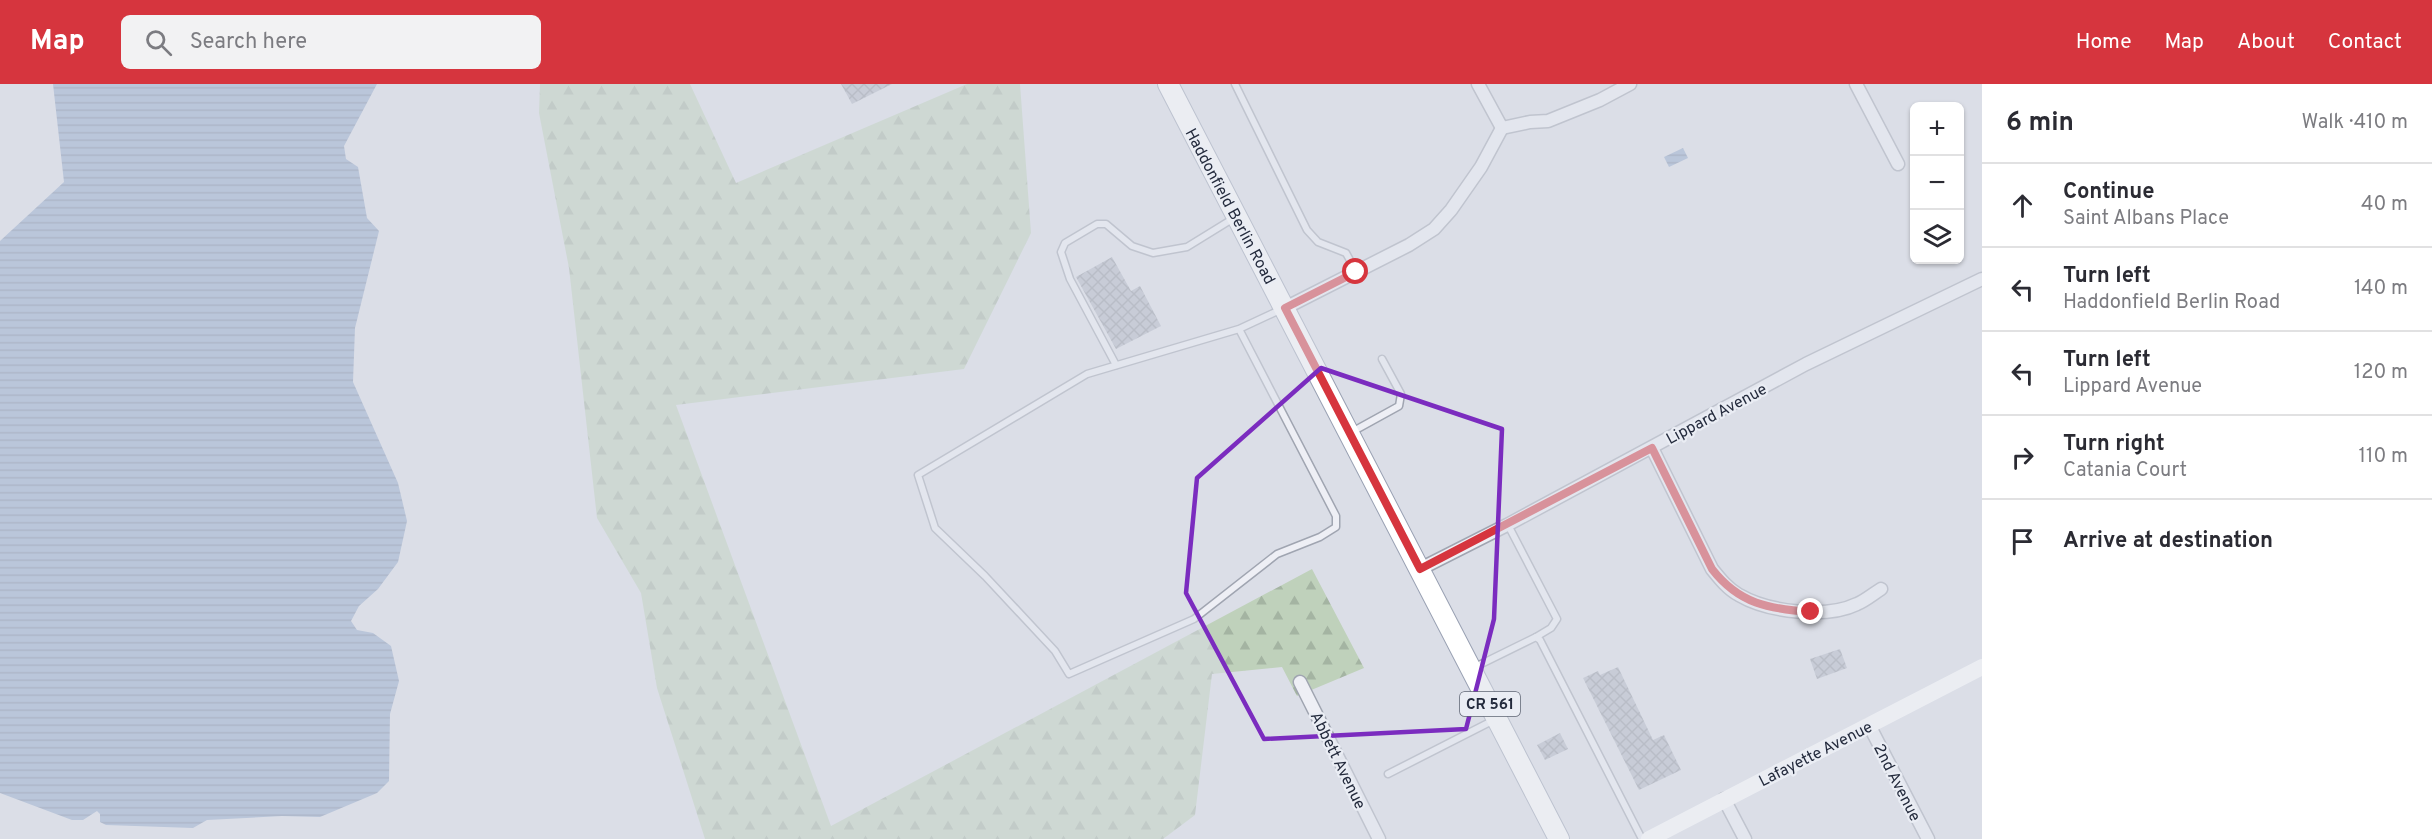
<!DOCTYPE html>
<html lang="en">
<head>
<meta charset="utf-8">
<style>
	:root { --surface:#fff; --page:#f2f2f3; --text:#2b2b33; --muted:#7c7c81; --line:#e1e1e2; --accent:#d6353e }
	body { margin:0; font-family:Overpass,sans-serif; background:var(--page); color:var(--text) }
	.controls { position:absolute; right:18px; top:18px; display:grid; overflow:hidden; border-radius:9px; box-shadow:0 2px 4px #0004 }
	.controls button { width:54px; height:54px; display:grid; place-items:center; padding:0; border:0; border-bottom:2px solid var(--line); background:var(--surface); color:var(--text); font:30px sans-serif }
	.stop { position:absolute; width:18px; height:18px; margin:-14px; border:4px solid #d6353e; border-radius:50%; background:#fff }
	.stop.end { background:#d6353e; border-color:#fff; box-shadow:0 2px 6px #0008 }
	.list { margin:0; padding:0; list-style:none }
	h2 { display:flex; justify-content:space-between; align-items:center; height:78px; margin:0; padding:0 24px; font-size:26px }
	h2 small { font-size:20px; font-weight:400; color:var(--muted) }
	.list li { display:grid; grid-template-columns:39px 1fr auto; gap:18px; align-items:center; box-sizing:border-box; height:84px; padding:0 24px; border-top:2px solid var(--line) }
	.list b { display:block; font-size:22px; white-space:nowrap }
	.list p { margin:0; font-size:20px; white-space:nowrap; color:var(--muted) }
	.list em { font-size:20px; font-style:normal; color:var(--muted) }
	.icon { flex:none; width:33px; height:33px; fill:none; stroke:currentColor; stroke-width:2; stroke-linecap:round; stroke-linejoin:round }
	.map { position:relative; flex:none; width:1982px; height:755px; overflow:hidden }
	header { display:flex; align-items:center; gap:36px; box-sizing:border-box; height:84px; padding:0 30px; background:var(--accent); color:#fff }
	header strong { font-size:28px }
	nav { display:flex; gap:33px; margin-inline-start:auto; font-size:21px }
	.search { width:420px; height:54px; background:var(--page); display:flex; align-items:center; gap:15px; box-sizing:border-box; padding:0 21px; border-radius:9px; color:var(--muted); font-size:22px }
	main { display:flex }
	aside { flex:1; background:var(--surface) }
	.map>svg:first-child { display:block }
</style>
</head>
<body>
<header>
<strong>Map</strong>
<div class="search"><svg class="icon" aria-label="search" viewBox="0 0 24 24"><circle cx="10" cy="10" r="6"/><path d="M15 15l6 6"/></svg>Search here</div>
<nav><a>Home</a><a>Map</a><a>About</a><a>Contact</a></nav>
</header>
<main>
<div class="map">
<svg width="1982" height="755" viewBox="0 0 1982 755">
	<defs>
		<pattern id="forest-firs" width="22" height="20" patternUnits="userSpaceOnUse" patternTransform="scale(1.5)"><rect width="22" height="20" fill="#bfd1bb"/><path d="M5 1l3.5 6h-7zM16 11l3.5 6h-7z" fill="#a4b4a2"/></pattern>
		<pattern id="water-rules" width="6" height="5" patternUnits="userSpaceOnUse" patternTransform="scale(1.5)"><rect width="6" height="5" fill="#93a8ca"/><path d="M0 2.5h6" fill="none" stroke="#7889a5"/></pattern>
		<pattern id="building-cross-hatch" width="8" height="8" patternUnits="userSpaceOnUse" patternTransform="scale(1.5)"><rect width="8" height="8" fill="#b2b7c4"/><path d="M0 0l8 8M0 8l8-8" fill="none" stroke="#9195a0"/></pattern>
	</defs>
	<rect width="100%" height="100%" fill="#dbdee7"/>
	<polygon fill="url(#forest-firs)" points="540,0 690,0 736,99 967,0 1020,0 1031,149 964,285 676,321 831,742 1312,485 1364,584 1297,612 1282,583 1212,590 1195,731 1163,755 705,755 657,604 641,509 597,434 569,184 539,29"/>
	<g fill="url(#water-rules)">
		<polygon points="53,0 377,0 344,62 346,75 358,83 367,134 379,147 355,244 353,298 398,399 407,437 398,478 378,505 359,522 351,537 357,546 373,549 391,562 399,597 390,630 389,697 377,709 320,733 282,732 207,736 193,744 106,741 100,738 100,730 97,727 83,736 72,736 0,709 0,157 64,98"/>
		<polygon points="1683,64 1688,74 1669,83 1664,73"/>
	</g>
	<g fill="url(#building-cross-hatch)">
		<polygon points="841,0 892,0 852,20"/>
		<polygon points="1112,173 1131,207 1140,202 1161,242 1116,265 1076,193"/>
		<polygon points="1840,565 1847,584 1817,595 1810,575"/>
		<polygon points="1618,583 1653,656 1664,651 1681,686 1639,706 1583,594 1598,587 1600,591"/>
		<polygon points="1560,649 1568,665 1545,676 1537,661"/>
	</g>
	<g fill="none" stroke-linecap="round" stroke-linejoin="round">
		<g stroke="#a0a5b1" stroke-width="9">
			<g id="lane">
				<polyline points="1235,0 1307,146 1318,158 1346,169 1356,187"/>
				<polyline points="1239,245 1336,432 1336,443 1320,453 1277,470 1194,535 1069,590 1055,567 985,492 935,444 918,391 1087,290 1239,245 1282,225"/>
				<polyline points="1116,281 1070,195 1061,168 1065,159 1097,140 1106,140 1132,162 1153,169 1187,163 1234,134"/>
				<polyline points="1350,349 1399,322 1401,310 1382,275"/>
				<polyline points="1508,441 1557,535 1551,544 1536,553"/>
				<polyline points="1473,584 1536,553 1540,556 1642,755"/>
				<polyline points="1388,690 1494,636"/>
			</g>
		</g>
		<g stroke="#a0a5b1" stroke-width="15">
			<g id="street">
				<polyline points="1478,0 1502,44"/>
				<polyline points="1856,0 1898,80"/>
				<polyline points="1502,44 1530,38 1548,37 1600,16 1630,0"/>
				<polyline points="1285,224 1409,161 1434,145 1451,126 1481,83 1502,44"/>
				<path d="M 1652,364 L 1712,485 C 1720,495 1728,505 1739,511 C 1768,528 1826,535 1857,520 C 1865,517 1873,510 1881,505"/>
				<polyline points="1420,485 1507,441 1806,280 1982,195"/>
				<polyline points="1300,598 1379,755"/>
				<polyline points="1869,641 1928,755"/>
				<polyline points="1724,715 1745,755"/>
			</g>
		</g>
		<g stroke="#99a1b3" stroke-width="22">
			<polyline id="primary" points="1168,0 1559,755"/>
		</g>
		<use href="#lane" stroke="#eeeff5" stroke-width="6"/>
		<use href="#street" stroke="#eeeff5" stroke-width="12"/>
		<polyline stroke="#fff" stroke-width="16" points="1649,755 1982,583"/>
		<use href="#primary" stroke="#fff" stroke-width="20"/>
	</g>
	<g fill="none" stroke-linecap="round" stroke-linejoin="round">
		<path stroke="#d6353e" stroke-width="8" d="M 1356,188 L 1285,224 L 1420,485 L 1652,364 L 1712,485 C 1739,520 1769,525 1811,528"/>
	</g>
	<path d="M0 0H1982V755H0ZM 1321,284 L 1502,345 L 1494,535 L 1466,645 L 1264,655 L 1186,509 L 1197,394 Z" fill="#dbdee7" fill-opacity=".55" fill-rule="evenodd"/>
	<path fill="none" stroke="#7b2cbf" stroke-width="4.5" stroke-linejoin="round" d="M 1321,284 L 1502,345 L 1494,535 L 1466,645 L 1264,655 L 1186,509 L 1197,394 Z"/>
	<g text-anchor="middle" stroke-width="4.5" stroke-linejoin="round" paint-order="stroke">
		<rect fill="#eaedf4" stroke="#5f6574" stroke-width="1.5" x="1460" y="608" width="60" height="24" rx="4.5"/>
		<g font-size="15" font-weight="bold" fill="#242b3d">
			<text x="1490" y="625">CR 561</text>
		</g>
		<g font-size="16" fill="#242b3d" stroke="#eaedf4">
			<text transform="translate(1231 122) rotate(62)" y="6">Haddonfield Berlin Road</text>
			<text transform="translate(1716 329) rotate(-28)" y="6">Lippard Avenue</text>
			<text transform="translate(1815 669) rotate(-27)" y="6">Lafayette Avenue</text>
			<text transform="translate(1339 676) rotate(64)" y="6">Abbett Avenue</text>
			<text transform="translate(1898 698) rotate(63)" y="6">2nd Avenue</text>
		</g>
	</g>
</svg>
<div class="controls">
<button>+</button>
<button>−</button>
<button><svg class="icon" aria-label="layers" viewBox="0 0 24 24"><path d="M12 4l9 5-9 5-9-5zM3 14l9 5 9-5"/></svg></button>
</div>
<div class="stop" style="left:1356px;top:188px"></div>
<div class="stop end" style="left:1811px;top:528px"></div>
</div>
<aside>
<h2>6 min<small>Walk · 410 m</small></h2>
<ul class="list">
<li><svg class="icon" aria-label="ahead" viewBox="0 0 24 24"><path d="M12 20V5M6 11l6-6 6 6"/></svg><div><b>Continue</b><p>Saint Albans Place</p></div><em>40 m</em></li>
<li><svg class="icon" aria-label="left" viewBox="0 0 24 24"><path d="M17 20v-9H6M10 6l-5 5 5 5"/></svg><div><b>Turn left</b><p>Haddonfield Berlin Road</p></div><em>140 m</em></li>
<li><svg class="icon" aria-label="left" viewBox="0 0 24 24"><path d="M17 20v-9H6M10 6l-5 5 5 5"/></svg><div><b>Turn left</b><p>Lippard Avenue</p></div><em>120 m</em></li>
<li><svg class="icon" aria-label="right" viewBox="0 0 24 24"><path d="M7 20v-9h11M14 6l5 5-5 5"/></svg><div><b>Turn right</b><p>Catania Court</p></div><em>110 m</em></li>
<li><svg class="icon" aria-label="arrive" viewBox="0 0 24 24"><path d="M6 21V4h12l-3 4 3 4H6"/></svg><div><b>Arrive at destination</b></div></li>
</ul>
</aside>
</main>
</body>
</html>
